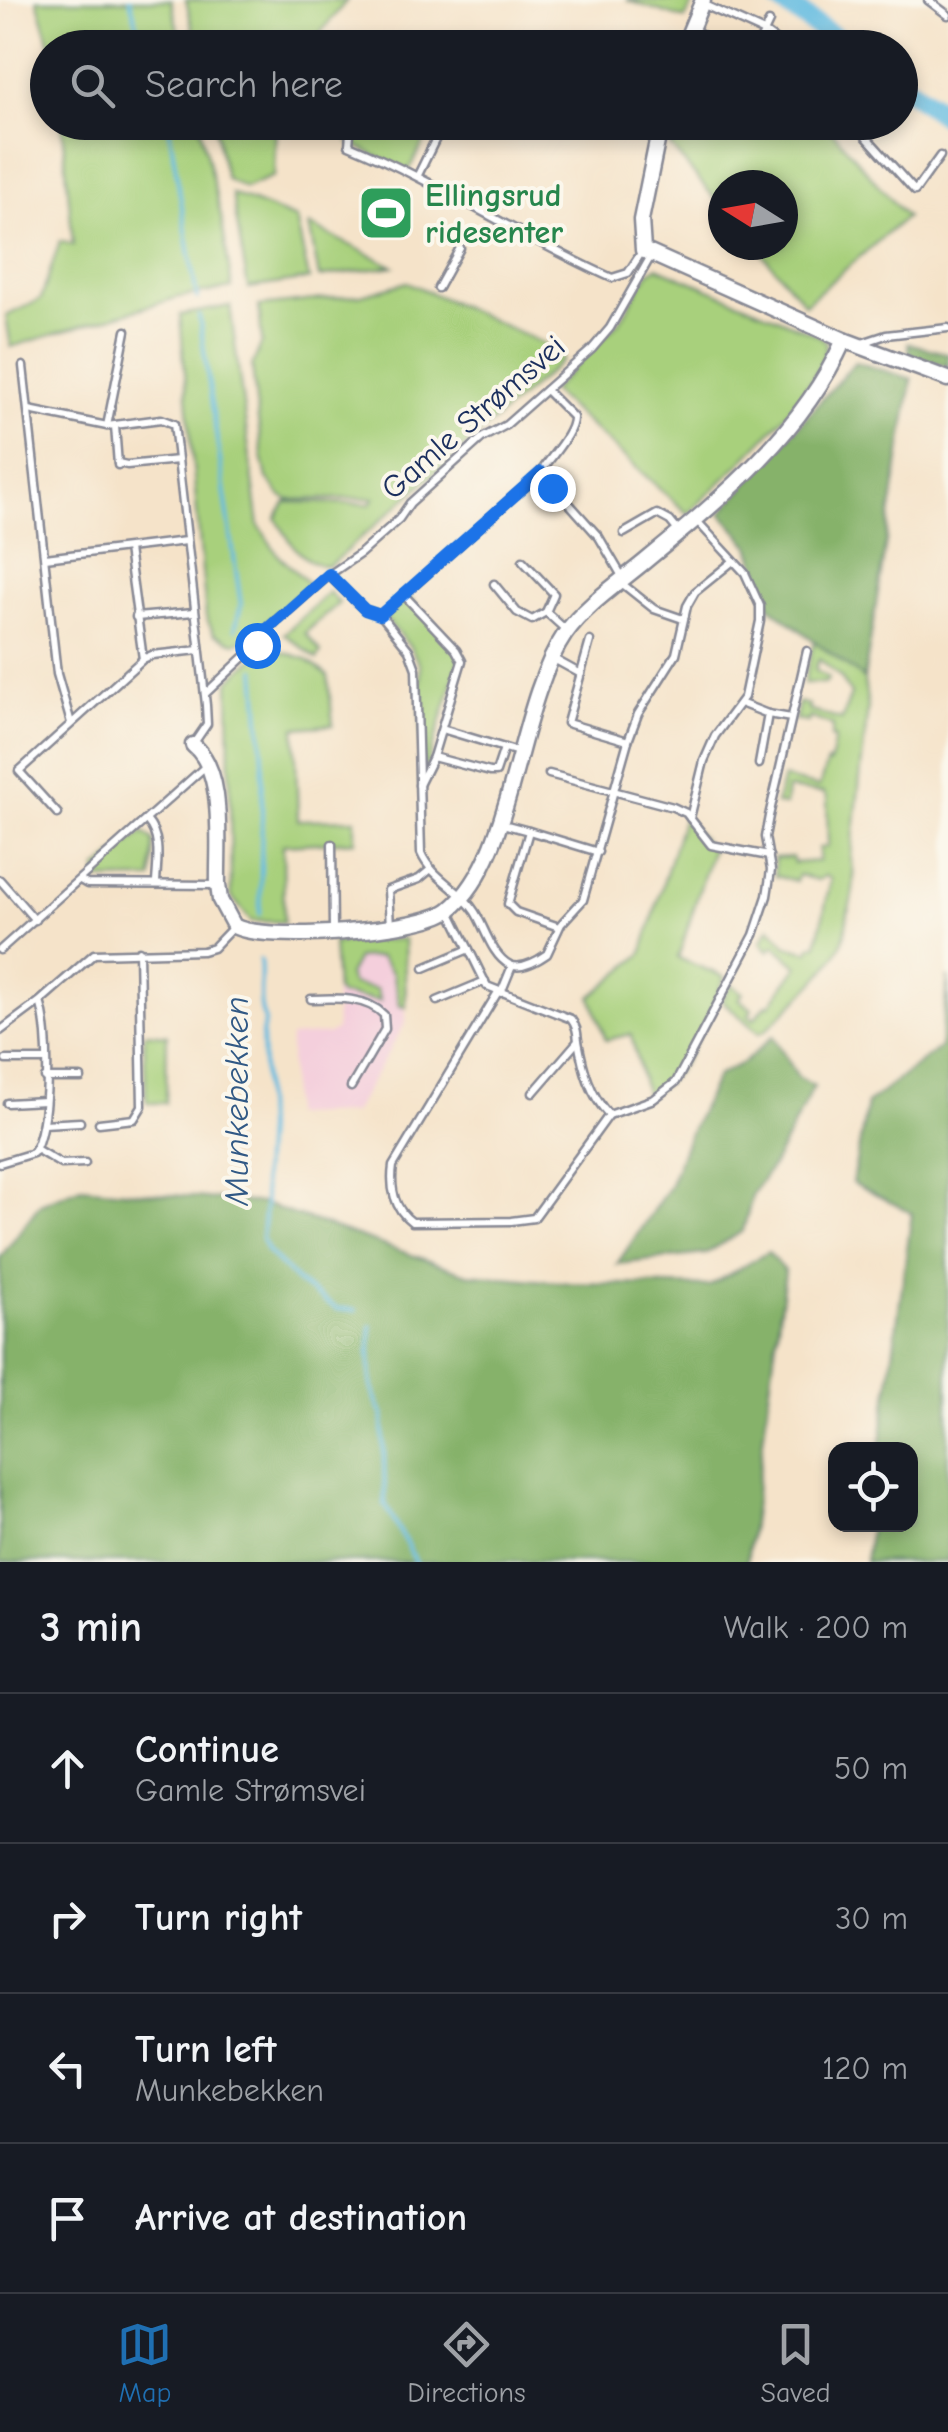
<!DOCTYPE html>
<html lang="en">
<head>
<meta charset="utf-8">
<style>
	:root { --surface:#171b24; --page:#242831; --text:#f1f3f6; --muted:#9ea1a6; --line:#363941; --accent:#1f6fb2 }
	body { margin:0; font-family:"Comic Neue",sans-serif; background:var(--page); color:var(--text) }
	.controls { position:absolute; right:30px; bottom:30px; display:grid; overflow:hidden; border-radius:20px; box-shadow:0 5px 15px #0003 }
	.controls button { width:90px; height:90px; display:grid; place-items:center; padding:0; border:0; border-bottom:2px solid var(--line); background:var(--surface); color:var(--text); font:50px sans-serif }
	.compass { position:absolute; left:708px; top:170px; width:90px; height:90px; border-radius:50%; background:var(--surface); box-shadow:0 5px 15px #0003; rotate:281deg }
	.stop { position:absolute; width:30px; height:30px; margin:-22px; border:8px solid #1a73e8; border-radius:50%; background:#fff }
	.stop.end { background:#1a73e8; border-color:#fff; box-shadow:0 2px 10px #0008 }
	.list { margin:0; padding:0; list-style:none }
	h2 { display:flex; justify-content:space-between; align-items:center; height:130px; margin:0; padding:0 40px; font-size:42px }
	h2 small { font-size:32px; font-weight:400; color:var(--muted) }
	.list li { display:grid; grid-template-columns:65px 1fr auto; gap:30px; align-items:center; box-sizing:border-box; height:150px; padding:0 40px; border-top:2px solid var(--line) }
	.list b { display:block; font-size:38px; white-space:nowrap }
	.list p { margin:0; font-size:32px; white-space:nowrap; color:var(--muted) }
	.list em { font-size:32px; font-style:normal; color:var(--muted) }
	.icon { flex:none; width:55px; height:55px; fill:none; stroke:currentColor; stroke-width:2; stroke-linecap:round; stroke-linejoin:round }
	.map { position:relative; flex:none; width:948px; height:1562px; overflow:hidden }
	.search { position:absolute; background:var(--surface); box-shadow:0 5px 15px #0003; left:30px; right:30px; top:30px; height:110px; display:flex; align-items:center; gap:25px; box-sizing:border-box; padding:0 35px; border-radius:55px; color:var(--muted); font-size:38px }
	.sheet { height:730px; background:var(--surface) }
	nav { display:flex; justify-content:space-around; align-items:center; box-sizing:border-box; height:140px; border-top:2px solid var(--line); background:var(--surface); font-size:28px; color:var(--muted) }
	nav a { display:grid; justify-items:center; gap:5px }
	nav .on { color:var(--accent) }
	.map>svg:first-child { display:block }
</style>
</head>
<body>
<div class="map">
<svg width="948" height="1562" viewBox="0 0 948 1562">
	<rect width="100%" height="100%" fill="#fbf7ec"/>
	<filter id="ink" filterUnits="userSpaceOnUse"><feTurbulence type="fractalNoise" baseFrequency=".01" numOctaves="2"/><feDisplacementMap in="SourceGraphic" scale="20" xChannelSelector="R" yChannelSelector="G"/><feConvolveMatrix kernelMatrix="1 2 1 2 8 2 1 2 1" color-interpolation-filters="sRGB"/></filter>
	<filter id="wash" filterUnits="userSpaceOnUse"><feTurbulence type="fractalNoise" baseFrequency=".0048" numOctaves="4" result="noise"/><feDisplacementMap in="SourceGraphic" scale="40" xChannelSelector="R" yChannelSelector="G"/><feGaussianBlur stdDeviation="2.25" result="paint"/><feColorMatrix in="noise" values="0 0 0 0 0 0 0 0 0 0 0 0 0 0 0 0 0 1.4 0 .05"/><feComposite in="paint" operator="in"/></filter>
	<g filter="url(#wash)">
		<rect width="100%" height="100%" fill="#f5e3c9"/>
		<polygon fill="#f4cfdc" points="404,939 406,1022 353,1113 291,1115 290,1037 329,1034 336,1030 333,943"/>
		<g fill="#a8d07b" stroke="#62806c" stroke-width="2.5">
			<polygon points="37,0 171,0 182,47 51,47"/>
			<polygon points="186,0 347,0 308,48 197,47"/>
			<polygon points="626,0 695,0 685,19"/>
			<polygon points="62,123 199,123 221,216 232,288 179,297 11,347 6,316 41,299 60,241 73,245"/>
			<polygon points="214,123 276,123 274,176 245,188 226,179"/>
			<polygon points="359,123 434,123 408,172 349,142"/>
			<polygon points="698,123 825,123 906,217 805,304 755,245 783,245 783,185 723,185 723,208 670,146"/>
			<polygon points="232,194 296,219 309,279 248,288"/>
			<polygon points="309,225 393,266 319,277"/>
			<path d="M 657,267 L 820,336 L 826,342 C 830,384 719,483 688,514 L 551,391 L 620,321 L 648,273 Z"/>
			<path d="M 407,282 L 558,350 L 563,360 L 329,566 C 301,565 289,540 276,518 L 286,502 L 370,504 L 374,498 L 288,500 L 280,495 L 267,478 L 262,456 L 252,366 L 262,342 L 259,306 L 361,295 Z"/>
			<polygon points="230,306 259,526 278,555 309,584 253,637 234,643 214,634 206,617 180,315"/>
			<polygon points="329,592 339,603 305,633 321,652 317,659 284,634"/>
			<polygon points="408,596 461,656 426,769 422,761 420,666 410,647 384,617"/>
			<path d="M 814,641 L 864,679 L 868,708 L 851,858 C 856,878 854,894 848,912 C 846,920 847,928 844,936 C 835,970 789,1006 765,1031 L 759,1033 L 722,1001 L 731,984 L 743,993 L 739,999 L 752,1009 L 749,1015 L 754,1019 L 767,1004 L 770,1005 L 798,966 L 774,945 L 769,951 L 761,942 L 770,927 L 787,946 L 809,952 L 811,946 L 817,945 L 831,879 L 825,876 L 818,880 L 798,875 L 796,881 L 775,876 L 774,858 L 792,857 L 794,863 L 819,861 L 819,848 L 828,847 L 827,798 L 824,793 L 787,789 L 785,805 L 776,804 L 783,778 L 819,787 L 827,762 L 830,763 L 835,738 L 831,737 L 833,726 L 810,717 L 808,722 L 795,720 L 799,702 L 809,705 L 808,710 L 842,720 L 851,694 L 841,678 L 819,659 L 815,670 L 828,678 L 826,683 L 804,683 Z"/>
			<polygon points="266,647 306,659 328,676 333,725 295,728 298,820 355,819 355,841 283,845 284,922 251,921 231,896 229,681"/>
			<path d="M 683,817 L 712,850 L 678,958 L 725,977 C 704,1019 691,1075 646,1096 L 631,1034 L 606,1040 L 591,997 L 642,954 Z"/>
			<polygon points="143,832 154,841 152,879 98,880 97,869"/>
			<polygon points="404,939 406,1007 400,1006 393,974 380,957 357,958 348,975 351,984 376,989 380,1001 340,995 336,991 333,943"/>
			<polygon points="147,1033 167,1035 166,1103 148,1103 146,1099 144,1035"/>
		</g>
		<g fill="#86b26b" stroke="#507064" stroke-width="2.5">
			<polygon points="908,343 948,354 948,367 910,355"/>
			<polygon points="855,362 912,379 864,679 770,607 750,546 721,513"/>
			<polygon points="948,977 948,1562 865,1562 870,1525 910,1524 910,1450 880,1449 912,1213 852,1183 867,1104 940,1047"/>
			<polygon points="773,1036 798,1077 814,1086 774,1163 753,1193 743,1231 705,1254 617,1264 669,1187 688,1137 717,1076 746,1061"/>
			<polygon points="81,1187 261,1203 467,1274 570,1283 709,1286 768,1252 785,1272 747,1562 0,1562 0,1258 40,1204"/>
		</g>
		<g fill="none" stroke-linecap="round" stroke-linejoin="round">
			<g stroke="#63bbe0" stroke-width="4">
				<polyline points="130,0 144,48"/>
				<polyline points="168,122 197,298"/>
				<polyline points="199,316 241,605 235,629"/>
				<polyline points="256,669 263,759 260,914"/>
				<path d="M 260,960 C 263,978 256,1006 265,1020 L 262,1034 L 265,1129 L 262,1175 L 265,1204 L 262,1239 L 267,1251 L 300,1284 L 337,1309 L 356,1310"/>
				<path d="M 371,1326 C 370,1357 366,1387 383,1415 L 385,1504 L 416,1562"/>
			</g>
			<g stroke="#63bbe0" stroke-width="22">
				<polyline points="780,0 849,48"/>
				<polyline points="900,83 948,117"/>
			</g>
		</g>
	</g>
	<g filter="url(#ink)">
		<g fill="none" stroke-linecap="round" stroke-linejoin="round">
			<g stroke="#888994" stroke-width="11">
				<g id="service">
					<polyline points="928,0 948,15"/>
					<polyline points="702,4 764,32 786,48"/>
					<polyline points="692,27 718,48"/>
					<polyline points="748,48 760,41 769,22"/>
					<path d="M 351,122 L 349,145 C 440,183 522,238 612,278 L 628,273 L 643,250"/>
					<polyline points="853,122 915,191 940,156"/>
					<polyline points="418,175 444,122"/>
					<polyline points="438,288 460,248"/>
					<polyline points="862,343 886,335 948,328"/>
					<polyline points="23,366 57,674 71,723"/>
					<polyline points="29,410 107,426 126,331"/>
					<polyline points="107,426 161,419 174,424 206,705 207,724 194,743"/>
					<polyline points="115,426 118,465"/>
					<polyline points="118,463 127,465 178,460"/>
					<polyline points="541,472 599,537 623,578"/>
					<polyline points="624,533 657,514 670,521 679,532"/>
					<polyline points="128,549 143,659"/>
					<polyline points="45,558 186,541"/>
					<polyline points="523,561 554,594 546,612 566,630"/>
					<polyline points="329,575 365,610 381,615"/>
					<polyline points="620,582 654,609 683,619"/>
					<polyline points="494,584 517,612 532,620 546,612"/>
					<polyline points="403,594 456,650 462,661 433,757 419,785"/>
					<path d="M 381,615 L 409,650 L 416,669 L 421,853 C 432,879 461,889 475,912 C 485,928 492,956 510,965 C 522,970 537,961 547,954 L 561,924 L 583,900 L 628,741 L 638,714 L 676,654 L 687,606 L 695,592 L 732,562"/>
					<path d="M 381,615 L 541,472 C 551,456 574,433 573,417 L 546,390"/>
					<polyline points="136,617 194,612"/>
					<polyline points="590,641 567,723 628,741"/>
					<polyline points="552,658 581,674"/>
					<polyline points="205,694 257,645 266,630 329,575 361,553 399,519 410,503 482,438 506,425 592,349 610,328 651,256"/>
					<polyline points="740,703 768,714 791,718"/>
					<polyline points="442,729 518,752"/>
					<polyline points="433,757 490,772 496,772 504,748"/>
					<polyline points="759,764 768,714"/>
					<polyline points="549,774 673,807 686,813 711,845 769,856"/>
					<polyline points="58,814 19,771 143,659 152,655 199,650"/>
					<polyline points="690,818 704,761 715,736 744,697 760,621 760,606 745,573 697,521"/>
					<path d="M 147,821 C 162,838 157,862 156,883"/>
					<polyline points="499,823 529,831 508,904 516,912 559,927"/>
					<polyline points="529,831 598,852"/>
					<polyline points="332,844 333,930"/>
					<polyline points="0,880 35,920"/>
					<polyline points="80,880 87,884 217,885"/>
					<path d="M 450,911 L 487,986 L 571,1019 C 577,1027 577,1032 578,1041 C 583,1069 590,1095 609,1115"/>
					<polyline points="390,926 388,890 419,879 431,869"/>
					<polyline points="0,950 208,764"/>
					<polyline points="424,968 469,949"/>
					<path d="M 498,992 L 393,1166 C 390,1187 394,1209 412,1222 L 511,1221 L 534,1218 L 609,1115 L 654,1099 L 676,1082 L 754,935 L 767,896 L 771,870 L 765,837 L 769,816 L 807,651"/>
					<polyline points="501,993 512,966"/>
					<path d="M 311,999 C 335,998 366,996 384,1015 L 385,1029 L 351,1087"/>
					<polyline points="437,1001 485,981"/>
					<polyline points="0,1031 39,1002 94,954 203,951 213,948 234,926"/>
					<polyline points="6,1060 45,1060"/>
					<polyline points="45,1078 81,1078"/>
					<polyline points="533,1093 578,1041"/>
					<polyline points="7,1103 45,1101"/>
					<polyline points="99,1123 134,1119 142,1106 139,951"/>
					<polyline points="43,1124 80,1122"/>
					<polyline points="36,1149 61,1164 85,1163"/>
					<path d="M 0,1163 L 33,1153 C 50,1127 51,1031 40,1002"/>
				</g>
			</g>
			<g stroke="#888994" stroke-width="19">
				<g id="minor">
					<polyline points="683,48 703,0"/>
					<polyline points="661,122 641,220 643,250 844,340 948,379"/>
					<path d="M 193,745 C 226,771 217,844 218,885 L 220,900 L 234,926 C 264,943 422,931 449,910 C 515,858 515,708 565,634 C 586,604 622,581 649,558 C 725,496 803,431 844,340"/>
				</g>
			</g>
			<use href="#service" stroke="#fff" stroke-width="6"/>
			<use href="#minor" stroke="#fff" stroke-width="14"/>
		</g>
	</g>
	<g fill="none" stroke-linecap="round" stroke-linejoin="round" filter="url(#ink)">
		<polyline stroke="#1a73e8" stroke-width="12" points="257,645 266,630 329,574 365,610 380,615 541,472 552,488"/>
	</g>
	<defs>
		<g id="stadium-square" transform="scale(2.875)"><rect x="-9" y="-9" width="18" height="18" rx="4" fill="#2e9e5b" stroke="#fbf7ec"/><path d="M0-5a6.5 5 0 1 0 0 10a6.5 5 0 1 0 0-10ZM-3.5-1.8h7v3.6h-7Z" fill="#fff"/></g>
	</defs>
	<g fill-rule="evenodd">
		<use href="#stadium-square" x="386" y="213"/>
	</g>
	<g text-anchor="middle" stroke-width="8" stroke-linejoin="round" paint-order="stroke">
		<g font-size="32" font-weight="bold" fill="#27864d" stroke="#fbf7ec" text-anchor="start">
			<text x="425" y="206">Ellingsrud<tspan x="425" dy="37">ridesenter</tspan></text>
		</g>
		<g font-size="32" fill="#1b2f5e" stroke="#fbf7ec">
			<text transform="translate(473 417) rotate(-41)" y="11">Gamle Strømsvei</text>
		</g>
		<g font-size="35" font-style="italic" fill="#315985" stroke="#fbf7ec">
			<text transform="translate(236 1101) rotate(-90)" y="12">Munkebekken</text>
		</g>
	</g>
</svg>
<div class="controls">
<button><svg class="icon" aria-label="locate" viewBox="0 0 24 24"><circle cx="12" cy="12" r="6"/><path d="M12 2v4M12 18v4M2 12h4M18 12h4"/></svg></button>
</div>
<svg class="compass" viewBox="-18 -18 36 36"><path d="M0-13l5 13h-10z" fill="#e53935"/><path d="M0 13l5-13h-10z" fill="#9ea1a6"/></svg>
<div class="stop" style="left:257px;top:645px"></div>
<div class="stop end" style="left:552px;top:488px"></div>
<div class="search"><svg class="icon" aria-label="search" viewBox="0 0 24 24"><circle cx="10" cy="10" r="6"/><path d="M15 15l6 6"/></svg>Search here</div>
</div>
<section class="sheet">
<h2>3 min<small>Walk · 200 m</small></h2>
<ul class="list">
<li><svg class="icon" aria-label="ahead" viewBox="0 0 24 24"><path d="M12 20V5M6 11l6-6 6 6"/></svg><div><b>Continue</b><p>Gamle Strømsvei</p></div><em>50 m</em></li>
<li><svg class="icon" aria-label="right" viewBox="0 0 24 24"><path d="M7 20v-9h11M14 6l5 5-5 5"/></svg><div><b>Turn right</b></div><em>30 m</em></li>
<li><svg class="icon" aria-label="left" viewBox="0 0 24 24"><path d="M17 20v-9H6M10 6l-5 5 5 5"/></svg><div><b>Turn left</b><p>Munkebekken</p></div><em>120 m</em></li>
<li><svg class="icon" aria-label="arrive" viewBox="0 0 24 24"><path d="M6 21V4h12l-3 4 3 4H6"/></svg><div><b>Arrive at destination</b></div></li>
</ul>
</section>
<nav>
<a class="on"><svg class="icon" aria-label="map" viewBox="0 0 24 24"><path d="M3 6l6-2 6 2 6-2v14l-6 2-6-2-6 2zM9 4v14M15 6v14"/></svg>Map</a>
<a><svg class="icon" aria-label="directions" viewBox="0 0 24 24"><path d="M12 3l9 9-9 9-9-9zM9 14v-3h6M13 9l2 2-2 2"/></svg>Directions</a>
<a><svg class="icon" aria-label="saved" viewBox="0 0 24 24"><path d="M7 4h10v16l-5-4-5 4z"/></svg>Saved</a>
</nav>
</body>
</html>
